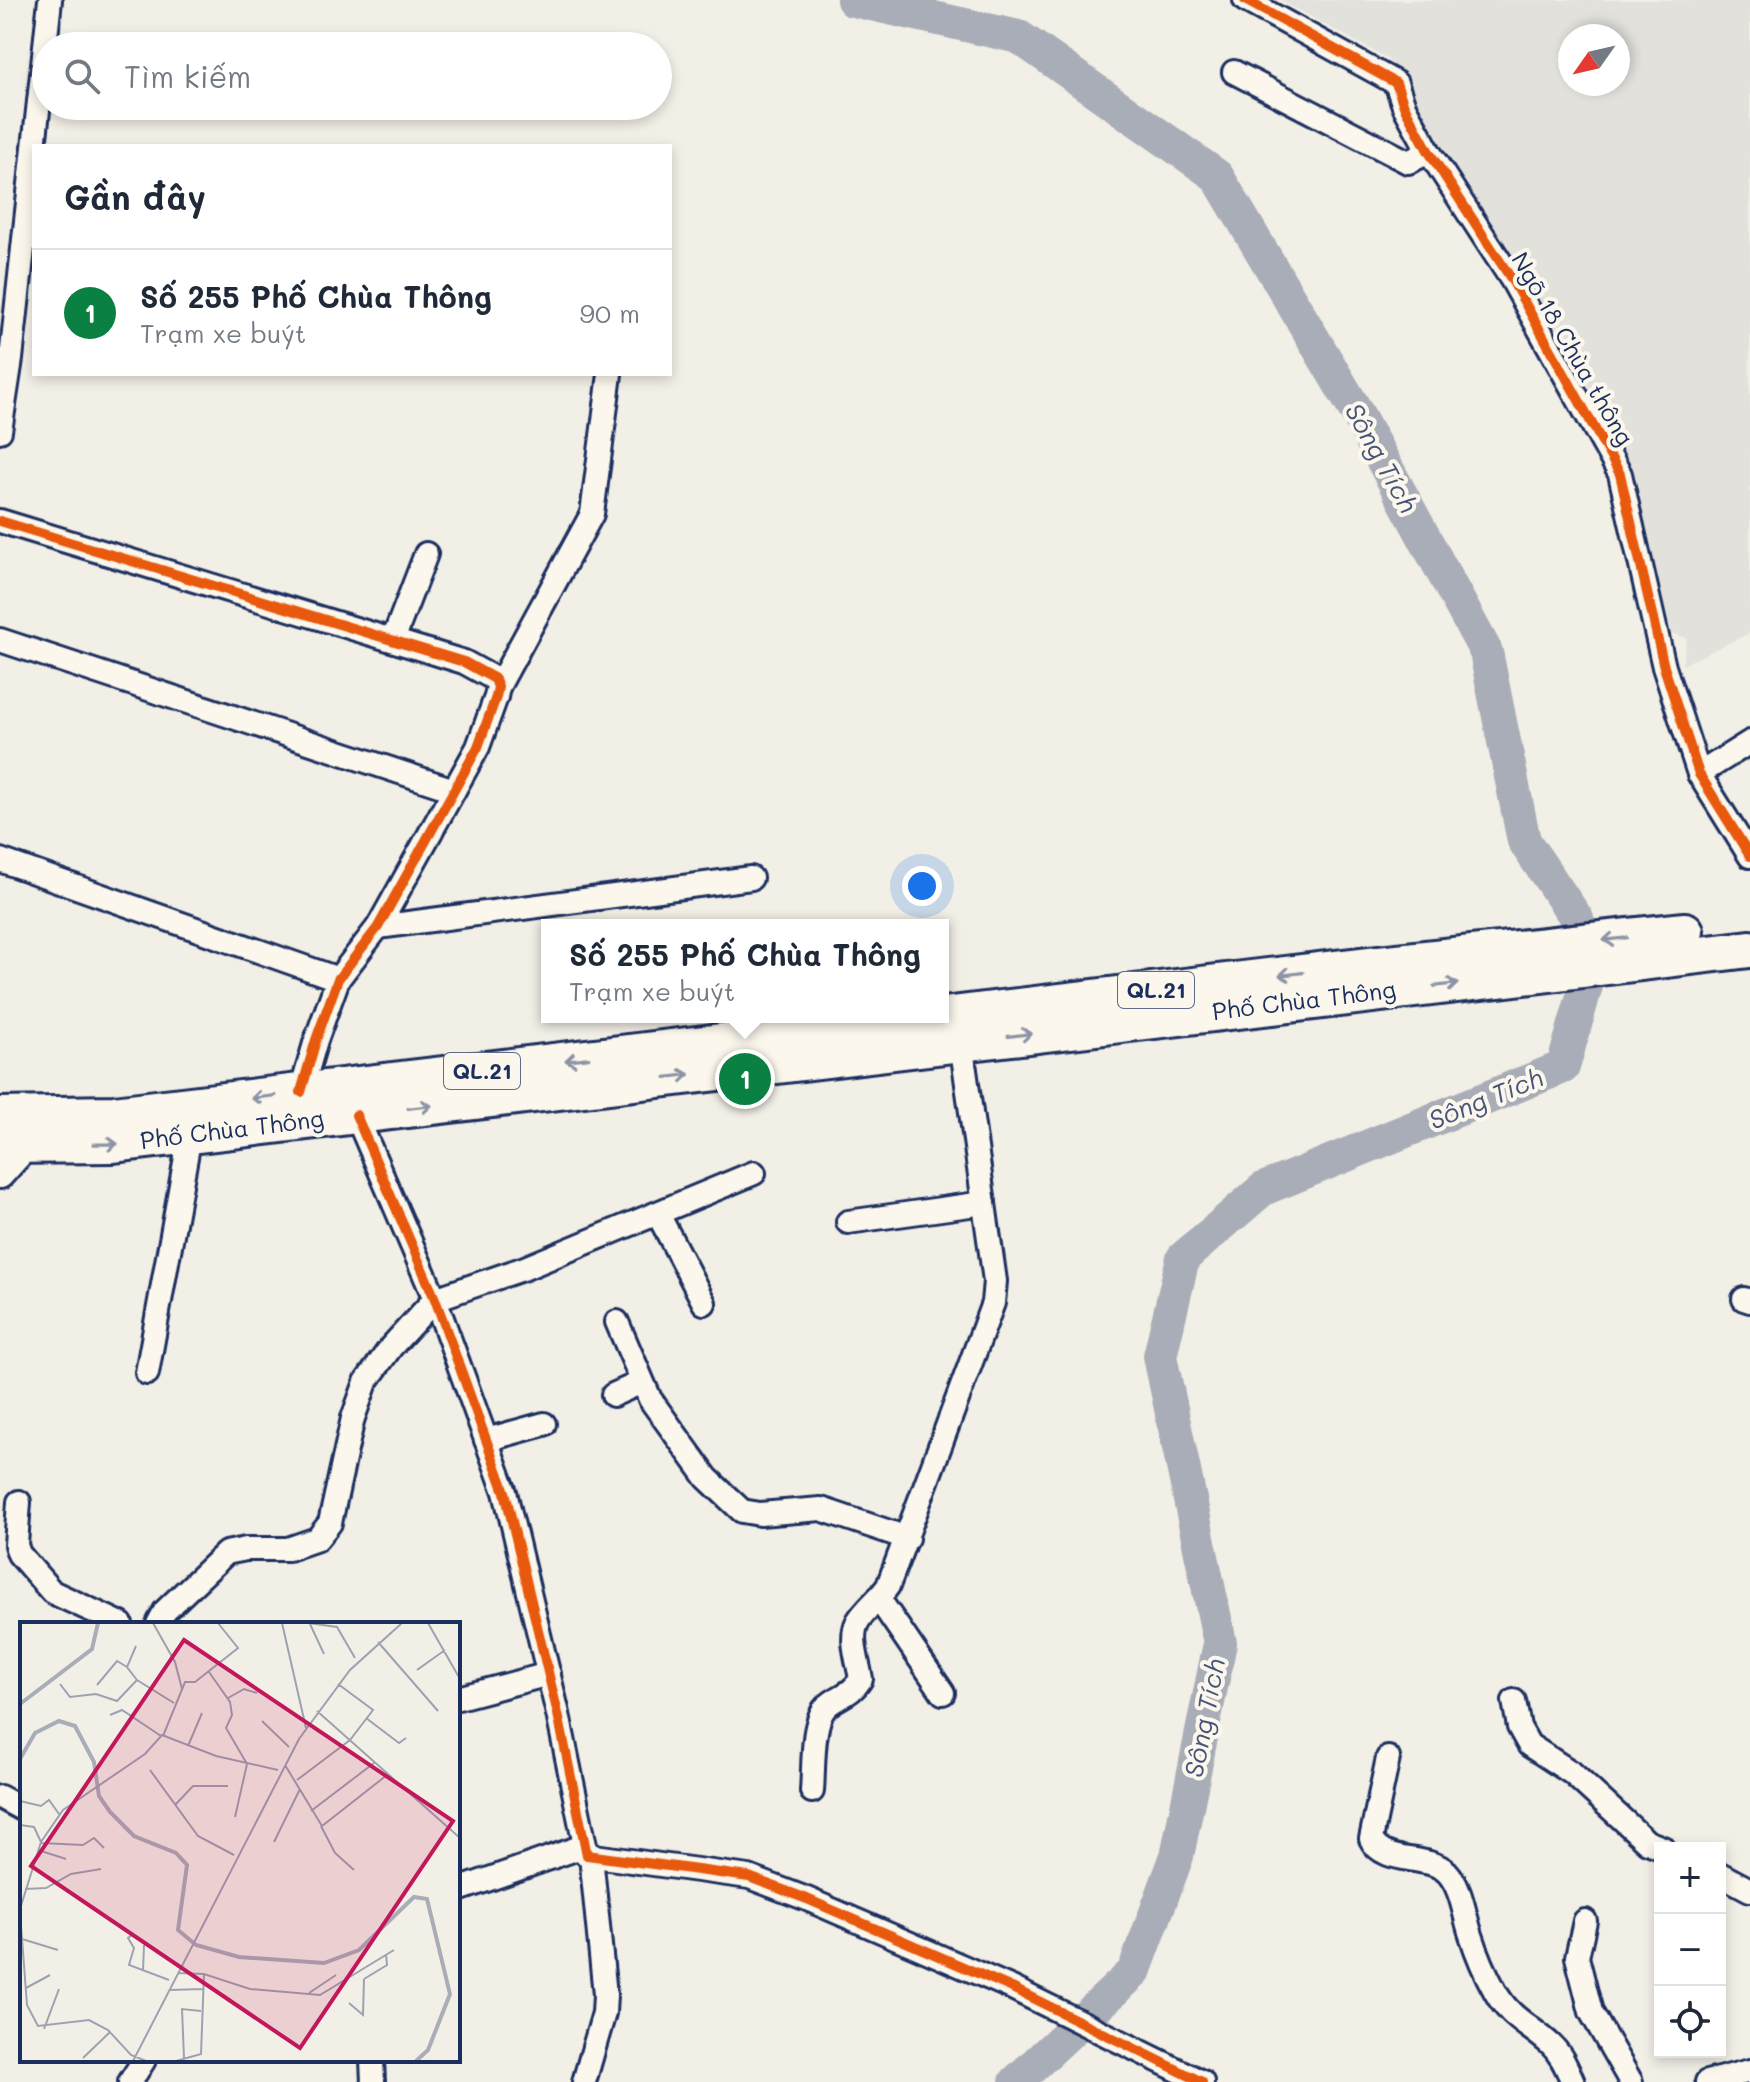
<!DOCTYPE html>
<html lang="vi">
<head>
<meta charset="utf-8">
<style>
	:root { --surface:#fff; --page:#f2f2f3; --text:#1f2937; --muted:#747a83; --line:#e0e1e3; --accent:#0b8043 }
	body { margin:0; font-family:Mali,sans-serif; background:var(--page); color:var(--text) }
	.controls { position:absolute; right:24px; bottom:24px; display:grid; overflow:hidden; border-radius:0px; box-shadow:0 4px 12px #0003 }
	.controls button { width:72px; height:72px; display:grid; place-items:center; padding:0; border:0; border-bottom:2px solid var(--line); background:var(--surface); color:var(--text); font:40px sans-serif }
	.compass { position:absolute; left:1558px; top:24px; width:72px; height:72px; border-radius:50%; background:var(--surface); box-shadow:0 4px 12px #0003; rotate:236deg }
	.you { position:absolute; left:922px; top:886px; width:28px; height:28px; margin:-20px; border:6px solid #fff; border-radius:50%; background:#1a73e8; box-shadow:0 0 0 12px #1a73e833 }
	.badge { display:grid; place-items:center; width:52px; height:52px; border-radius:50%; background:var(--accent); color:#fff; font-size:26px; font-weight:700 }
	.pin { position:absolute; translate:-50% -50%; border:4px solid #fff; box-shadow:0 2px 8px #0006 }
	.popup { position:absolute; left:541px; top:919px; width:408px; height:104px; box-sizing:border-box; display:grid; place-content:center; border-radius:0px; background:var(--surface); filter:drop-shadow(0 2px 6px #0005); font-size:26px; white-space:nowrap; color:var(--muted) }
	.popup b { font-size:30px; color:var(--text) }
	.popup::after { content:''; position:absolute; left:50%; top:100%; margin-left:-16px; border:16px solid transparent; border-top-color:var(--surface) }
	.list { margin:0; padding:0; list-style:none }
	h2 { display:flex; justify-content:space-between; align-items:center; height:104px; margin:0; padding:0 32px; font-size:34px }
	h2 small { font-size:26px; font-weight:400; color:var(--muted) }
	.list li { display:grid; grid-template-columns:52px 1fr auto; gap:24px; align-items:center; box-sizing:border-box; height:128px; padding:0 32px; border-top:2px solid var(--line) }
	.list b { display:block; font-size:30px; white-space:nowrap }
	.list p { margin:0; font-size:26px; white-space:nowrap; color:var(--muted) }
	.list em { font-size:26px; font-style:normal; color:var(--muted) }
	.icon { flex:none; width:44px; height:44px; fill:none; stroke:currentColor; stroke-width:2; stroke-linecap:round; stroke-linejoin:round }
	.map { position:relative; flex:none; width:1750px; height:2082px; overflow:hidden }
	.search { position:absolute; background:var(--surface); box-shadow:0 4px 12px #0003; left:32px; top:32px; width:640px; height:88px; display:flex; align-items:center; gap:20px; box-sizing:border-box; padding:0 28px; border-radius:44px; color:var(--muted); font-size:30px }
	.panel { position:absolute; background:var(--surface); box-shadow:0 4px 12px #0003; left:32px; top:144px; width:640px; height:232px; border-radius:0px }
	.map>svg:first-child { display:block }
</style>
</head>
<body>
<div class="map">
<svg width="1750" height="2082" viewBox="0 0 1750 2082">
	<rect width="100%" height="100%" fill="#f2efe6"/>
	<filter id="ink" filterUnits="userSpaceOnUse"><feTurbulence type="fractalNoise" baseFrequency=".0125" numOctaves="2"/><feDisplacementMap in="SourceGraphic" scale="16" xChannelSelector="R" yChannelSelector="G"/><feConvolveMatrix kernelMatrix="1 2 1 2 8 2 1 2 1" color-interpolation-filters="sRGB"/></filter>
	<g filter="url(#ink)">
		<path fill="#e2e1dc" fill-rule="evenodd" d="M 1280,0 L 1750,0 L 1750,633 L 1682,665 L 1687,638 L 1672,633 L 1619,436 L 1388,59 ZM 1570,36 L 1618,36 L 1618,84 L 1570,84 Z"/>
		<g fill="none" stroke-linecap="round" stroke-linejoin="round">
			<polyline stroke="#a9adb7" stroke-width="34" points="853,0 1019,37 1217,176 1356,411 1486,652 1524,841 1577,919 1589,975 1563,1067 1263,1189 1183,1258 1160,1356 1220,1643 1177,1856 1134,1972 1016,2082"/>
			<g stroke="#1b2f5e" stroke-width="28">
				<g id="minor">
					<polyline points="1245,0 1396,83 1404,106 1429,152 1512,280 1620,474 1664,667 1699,774 1750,856"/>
					<polyline points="1234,72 1408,162 1429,152"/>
					<polyline points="0,431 11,359 50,0"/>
					<polyline points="0,521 464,662 495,679 498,687 496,697 478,747 378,927 338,979 316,1040 301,1092"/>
					<polyline points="0,640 454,790"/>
					<polyline points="393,640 426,554"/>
					<polyline points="498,687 592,514 610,374"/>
					<polyline points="1699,774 1750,742"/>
					<polyline points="0,860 338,979"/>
					<polyline points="378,927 751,878"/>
					<polyline points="356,1115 435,1299 505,1492 558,1714 587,1855 749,1877 807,1899 1012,1988 1202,2082"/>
					<polyline points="658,1214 704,1303"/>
					<polyline points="848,1222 984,1203"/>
					<polyline points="1744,1299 1750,1301"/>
					<polyline points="617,1322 650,1399 707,1478 742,1511 760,1514 821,1509 907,1538"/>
					<polyline points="147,1373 190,1135"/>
					<polyline points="613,1395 642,1382"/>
					<polyline points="486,1440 544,1424"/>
					<polyline points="19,1502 16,1545 19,1554 52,1592 121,1624"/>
					<polyline points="879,1599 943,1693"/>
					<polyline points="158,1624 165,1611 226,1553 246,1549 288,1549 317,1539 330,1523 353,1418 366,1382 391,1347 435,1299 525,1268 754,1173"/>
					<polyline points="458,1698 549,1674"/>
					<polyline points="1514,1701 1519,1727 1529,1745 1572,1773 1647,1842 1663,1848"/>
					<path d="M 1388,1758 L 1371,1839 C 1384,1866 1426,1853 1447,1872 C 1462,1888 1464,1915 1471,1935 C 1477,1954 1485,1973 1495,1991 C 1510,2019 1530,2025 1551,2045 C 1562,2055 1567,2069 1573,2082"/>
					<path d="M 812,1791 C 814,1769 811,1720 827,1706 C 841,1694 850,1696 861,1679 C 858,1661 849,1637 858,1621 C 866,1608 880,1598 888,1586 L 993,1303 L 995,1281 L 961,1042"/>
					<polyline points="0,1797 22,1809"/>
					<polyline points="1720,1874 1750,1890"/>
					<polyline points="458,1890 584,1846"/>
					<polyline points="1585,1921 1577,1957 1591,2012 1631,2082"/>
					<polyline points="372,2060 373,2082"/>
					<polyline points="130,2082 144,2060"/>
					<polyline points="584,2082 604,2013 605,1995 591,1856"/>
					<polyline points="1707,2082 1750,2071"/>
				</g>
			</g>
			<g stroke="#1b2f5e" stroke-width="32">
				<polyline id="tertiary" points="0,1175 28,1144 29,1137"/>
			</g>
			<g stroke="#1b2f5e" stroke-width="42">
				<g id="trunk">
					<polyline points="943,1016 1368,965 1685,931"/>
					<polyline points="0,1116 114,1114 933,1017"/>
					<polyline points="0,1145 114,1144 1750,949"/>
				</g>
			</g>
			<use href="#minor" stroke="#fbf7ec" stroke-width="22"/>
			<use href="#tertiary" stroke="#fbf7ec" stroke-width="26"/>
			<use href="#trunk" stroke="#fbf7ec" stroke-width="36"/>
			<g stroke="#fbf7ec" stroke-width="15">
				<g id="cycleway">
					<polyline points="1245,0 1396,83 1404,106 1429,152 1512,280 1620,474 1664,667 1699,774 1750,856"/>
					<polyline points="0,521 464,662 495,679 498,687 496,697 478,747 378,927 338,979 316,1040 301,1092"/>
					<polyline points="356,1115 435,1299 505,1492 558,1714 587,1855 749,1877 807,1899 1012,1988 1202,2082"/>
				</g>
			</g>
			<use href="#cycleway" stroke="#e8590c" stroke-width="10"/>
		</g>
		<defs><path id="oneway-shaft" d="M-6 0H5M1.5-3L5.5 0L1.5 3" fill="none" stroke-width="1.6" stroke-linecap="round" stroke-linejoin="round" transform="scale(2)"/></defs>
		<g stroke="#8b93a5">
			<use href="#oneway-shaft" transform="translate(1615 939) rotate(174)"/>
			<use href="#oneway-shaft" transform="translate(1291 974) rotate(173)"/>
			<use href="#oneway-shaft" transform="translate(1446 985) rotate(-7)"/>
			<use href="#oneway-shaft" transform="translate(1020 1035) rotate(-7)"/>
			<use href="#oneway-shaft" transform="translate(577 1059) rotate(173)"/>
			<use href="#oneway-shaft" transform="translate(678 1076) rotate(-7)"/>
			<use href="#oneway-shaft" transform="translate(263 1097) rotate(173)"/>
			<use href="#oneway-shaft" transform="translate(420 1107) rotate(-7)"/>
			<use href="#oneway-shaft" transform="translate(106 1144) rotate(-1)"/>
		</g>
	</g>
	<g text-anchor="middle" stroke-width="8" stroke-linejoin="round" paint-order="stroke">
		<g fill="#fbf7ec" stroke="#5e6b89" stroke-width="2">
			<rect x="1118" y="972" width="76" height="36" rx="6"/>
			<rect x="444" y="1053" width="76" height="36" rx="6"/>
		</g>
		<g font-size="22" font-weight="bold" fill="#1b2f5e">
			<text x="1156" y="998">QL.21</text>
			<text x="482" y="1079">QL.21</text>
		</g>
		<g font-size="24" fill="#1b2f5e" stroke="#fbf7ec">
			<text transform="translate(1572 349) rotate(60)" y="8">Ngõ 18 Chùa thông</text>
			<text transform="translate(1304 1001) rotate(-7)" y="8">Phố Chùa Thông</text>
			<text transform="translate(232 1130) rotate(-7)" y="8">Phố Chùa Thông</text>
		</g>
		<g font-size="26" font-style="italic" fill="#465579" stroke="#fbf7ec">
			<text transform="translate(1381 458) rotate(61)" y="9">Sông Tích</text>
			<text transform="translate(1486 1099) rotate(-22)" y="9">Sông Tích</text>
			<text transform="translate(1205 1718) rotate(-79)" y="9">Sông Tích</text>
		</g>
	</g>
	<g transform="translate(20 1622)">
		<rect width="440" height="440" fill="#f2efe6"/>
		<path fill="none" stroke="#a9adb7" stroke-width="4" d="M 0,82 L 72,27 L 78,1M 0,137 L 15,111 L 39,99 L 55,104 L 74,140 L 79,174 L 90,190 L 114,214 L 156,231 L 167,243 L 158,308 L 176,323 L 219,335 L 304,341 L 339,328 L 394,275 L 407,277 L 430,372 L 408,428 L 396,439"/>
		<path fill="none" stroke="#9ca2b0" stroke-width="2" d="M 133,1 L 155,40 L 162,67M 262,1 L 286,106M 288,1 L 317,5 L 335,36M 408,1 L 440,57M 290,2 L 304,32M 358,20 L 418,89M 116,24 L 107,45 L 117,58 L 154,81M 397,48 L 425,28M 189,50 L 210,80 L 212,93 L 206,106 L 227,142 L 215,195M 40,62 L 50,75 L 76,72 L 97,79 L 117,58M 77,63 L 97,39 L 107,45M 208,76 L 224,67 L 237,71M 297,89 L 440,216M 90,93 L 102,88 L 141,114M 346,96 L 379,121 L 386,116M 242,99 L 269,125M 143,114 L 165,60 L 175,60 L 218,26 L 198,1M 168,124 L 182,91M 265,143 L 302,204 L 367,153M 130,148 L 178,214 L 214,233M 277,158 L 330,118 L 353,88 L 318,62M 0,179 L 21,184 L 29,178 L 39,192M 155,183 L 173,164 L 208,164M 291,189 L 354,141M 0,203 L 14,205 L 21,220M 301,204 L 315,231 L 334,248M 254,220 L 280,167M 21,221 L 63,223 L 74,216 L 84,226M 18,228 L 46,237M 5,267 L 26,266 L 51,252 L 81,247M 0,287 L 21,220 L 43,188 L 125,132 L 142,113 L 196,134 L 258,148M 0,290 L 7,383 L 18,404 L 69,398 L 88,408 L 111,433 L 126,439M 113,312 L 108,316 L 114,326 L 109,343 L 149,358M 2,317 L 38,328M 123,349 L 124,323M 158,351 L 184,352 L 230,367 L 300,373 L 374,328M 344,357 L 367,343 L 366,332M 6,366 L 30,353M 149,368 L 184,367M 289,371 L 316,353M 329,381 L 343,393 L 344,357M 24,407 L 39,367M 63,436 L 90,410M 164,436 L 162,387 L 181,389M 113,439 L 279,117 L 330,48 L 382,1M 156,439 L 181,432 L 184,352"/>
		<path fill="#c2185b" fill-opacity="0.15" stroke="#c2185b" stroke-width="4" d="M 164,18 L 433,199 L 280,426 L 11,244 Z"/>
		<rect width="440" height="440" fill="none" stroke="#1b2f5e" stroke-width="4"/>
	</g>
</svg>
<div class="controls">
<button>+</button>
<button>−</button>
<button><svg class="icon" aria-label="locate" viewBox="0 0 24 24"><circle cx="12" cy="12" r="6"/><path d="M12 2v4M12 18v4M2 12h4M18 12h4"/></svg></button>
</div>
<svg class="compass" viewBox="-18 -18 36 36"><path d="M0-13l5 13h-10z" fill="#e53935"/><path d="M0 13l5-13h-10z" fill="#747a83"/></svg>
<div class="you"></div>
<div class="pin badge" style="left:745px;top:1079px">1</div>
<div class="popup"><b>Số 255 Phố Chùa Thông</b>Trạm xe buýt</div>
<div class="search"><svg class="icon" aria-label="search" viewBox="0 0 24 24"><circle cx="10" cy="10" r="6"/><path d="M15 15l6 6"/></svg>Tìm kiếm</div>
<section class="panel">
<h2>Gần đây<small></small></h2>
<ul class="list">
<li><span class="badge">1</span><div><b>Số 255 Phố Chùa Thông</b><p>Trạm xe buýt</p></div><em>90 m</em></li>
</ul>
</section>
</div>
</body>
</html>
